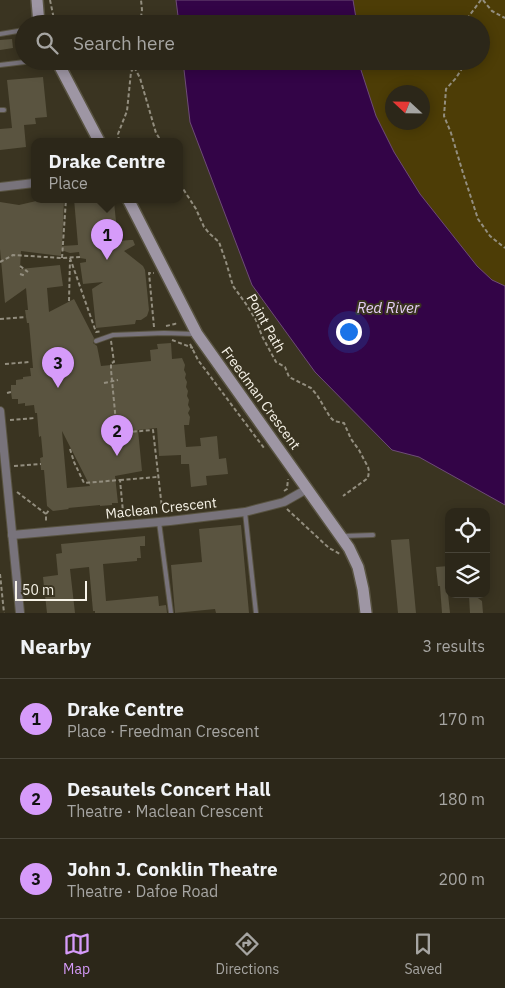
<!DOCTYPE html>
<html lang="en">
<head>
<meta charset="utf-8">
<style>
	:root { --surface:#2c2719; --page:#383326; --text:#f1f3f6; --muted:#a6a5a2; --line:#484438; --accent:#d69bfa }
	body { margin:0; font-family:"IBM Plex Sans",sans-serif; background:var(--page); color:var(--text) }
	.controls { position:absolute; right:15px; bottom:15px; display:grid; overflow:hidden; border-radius:10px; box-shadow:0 2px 12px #0003 }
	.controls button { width:45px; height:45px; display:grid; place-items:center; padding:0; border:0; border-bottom:1px solid var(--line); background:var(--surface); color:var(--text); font:25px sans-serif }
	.compass { position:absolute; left:385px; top:85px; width:45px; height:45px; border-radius:50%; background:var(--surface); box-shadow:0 2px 12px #0003; rotate:292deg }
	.scale { position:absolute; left:15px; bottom:12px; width:72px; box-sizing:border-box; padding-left:5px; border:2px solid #f7f3e8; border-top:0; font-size:14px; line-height:18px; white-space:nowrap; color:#f7f3e8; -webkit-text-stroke:4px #3a3421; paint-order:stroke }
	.you { position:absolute; left:348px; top:331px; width:18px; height:18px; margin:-12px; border:4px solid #fff; border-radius:50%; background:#1a73e8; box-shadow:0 0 0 8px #1a73e833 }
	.badge { display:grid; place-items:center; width:32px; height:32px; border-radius:50%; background:var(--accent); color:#111; font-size:16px; font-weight:700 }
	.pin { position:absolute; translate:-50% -41px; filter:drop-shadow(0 1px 2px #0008) }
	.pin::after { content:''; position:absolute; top:26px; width:18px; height:15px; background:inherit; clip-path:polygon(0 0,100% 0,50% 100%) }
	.popup { position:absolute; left:31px; top:138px; width:152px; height:65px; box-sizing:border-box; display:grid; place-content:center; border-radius:10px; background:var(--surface); filter:drop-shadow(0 1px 4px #0005); font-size:16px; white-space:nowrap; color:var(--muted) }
	.popup b { font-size:19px; color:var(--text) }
	.popup::after { content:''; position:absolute; left:50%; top:100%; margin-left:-10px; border:10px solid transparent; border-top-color:var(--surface) }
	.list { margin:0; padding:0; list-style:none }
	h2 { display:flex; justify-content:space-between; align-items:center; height:65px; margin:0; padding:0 20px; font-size:21px }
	h2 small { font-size:16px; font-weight:400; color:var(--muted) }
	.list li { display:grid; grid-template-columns:32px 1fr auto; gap:15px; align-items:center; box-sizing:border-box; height:80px; padding:0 20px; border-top:1px solid var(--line) }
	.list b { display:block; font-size:19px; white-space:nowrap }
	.list p { margin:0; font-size:16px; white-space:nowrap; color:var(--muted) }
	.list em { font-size:16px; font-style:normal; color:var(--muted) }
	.icon { flex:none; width:28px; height:28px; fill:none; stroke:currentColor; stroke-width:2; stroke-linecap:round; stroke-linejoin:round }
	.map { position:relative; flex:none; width:505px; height:613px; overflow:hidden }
	.search { position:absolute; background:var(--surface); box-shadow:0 2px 12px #0003; left:15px; right:15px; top:15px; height:55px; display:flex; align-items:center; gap:12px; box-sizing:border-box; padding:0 18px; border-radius:28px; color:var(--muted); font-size:19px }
	.sheet { height:305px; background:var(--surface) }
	nav { display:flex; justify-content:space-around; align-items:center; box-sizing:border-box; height:70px; border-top:1px solid var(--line); background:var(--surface); font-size:14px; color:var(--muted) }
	nav a { display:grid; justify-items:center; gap:2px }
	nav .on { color:var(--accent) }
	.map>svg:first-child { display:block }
</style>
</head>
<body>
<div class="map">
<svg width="505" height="613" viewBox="0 0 505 613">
	<rect width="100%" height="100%" fill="#3a3421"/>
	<path fill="#4d3d06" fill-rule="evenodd" d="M 353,0 L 505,0 L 505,296 L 447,243 L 366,105 L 361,61 L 481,61 L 481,24 L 357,24 ZM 392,92 L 422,92 L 422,122 L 392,122 Z"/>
	<g fill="#330447" stroke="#6e4c77">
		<polygon points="176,0 353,0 357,24 179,24"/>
		<polygon points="183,61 360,61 360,67 376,116 394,152 420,194 477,266 492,280 505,286 505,505 419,457 392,450 315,372 252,285 190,122"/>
	</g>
	<g fill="#5a5440" fill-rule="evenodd">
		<polygon points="12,39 13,48 0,50 0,40"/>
		<polygon points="43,77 47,117 35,118 36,124 24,125 26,147 0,150 0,129 12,128 7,80"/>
		<path d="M 45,199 L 64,199 L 62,246 L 78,245 L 74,199 L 112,199 L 114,202 L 118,241 L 130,240 L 133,240 L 135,245 L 124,251 L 143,266 L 145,270 L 149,310 L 147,316 L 141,320 L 136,320 L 135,324 L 96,328 L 92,289 L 103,282 L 83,284 L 80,263 L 86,262 L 86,259 L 80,258 L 79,252 L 70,253 L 61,250 L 61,256 L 21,251 L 20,269 L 60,265 L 63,286 L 47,288 L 49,312 L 74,299 L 94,338 L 93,343 L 97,346 L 101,366 L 151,361 L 150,350 L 158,349 L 157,344 L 171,343 L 172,359 L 182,358 L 185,365 L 184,370 L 186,374 L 185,378 L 187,382 L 186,387 L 188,391 L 187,396 L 189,400 L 188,405 L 190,409 L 188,413 L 190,417 L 189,425 L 184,425 L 186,447 L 201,446 L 200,438 L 217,436 L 219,459 L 226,458 L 228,474 L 206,476 L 207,485 L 191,487 L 189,464 L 181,464 L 181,455 L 159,456 L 157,428 L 138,430 L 142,471 L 115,476 L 118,503 L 112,503 L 112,505 L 100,506 L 100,505 L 68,508 L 69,509 L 53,511 L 47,506 L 44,470 L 41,470 L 40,458 L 43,457 L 41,436 L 39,437 L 37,413 L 35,413 L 34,405 L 25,406 L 25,403 L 18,404 L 18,399 L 12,399 L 11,392 L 11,385 L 16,385 L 16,380 L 23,379 L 23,377 L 31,376 L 30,368 L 33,368 L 29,323 L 27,323 L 25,310 L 28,310 L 26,288 L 5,303 L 0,249 L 0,202 L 19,205 ZM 62,431 L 90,486 L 67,488 Z"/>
		<polygon points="241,525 249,613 216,613 215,609 175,613 171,565 202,562 199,529"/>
		<polygon points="145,536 145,546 140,546 141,558 137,558 137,561 103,564 106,601 158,596 159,606 166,605 167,613 95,613 95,611 93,611 89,567 70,569 75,613 47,613 45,595 42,595 42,588 44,587 43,577 58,575 56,554 62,553 61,544"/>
		<polygon points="409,539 416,613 398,613 391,540"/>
		<polygon points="449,566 449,594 448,594 450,613 442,613 440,586 438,586 436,567"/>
		<polygon points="469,596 475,596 482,601 483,613 470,613"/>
	</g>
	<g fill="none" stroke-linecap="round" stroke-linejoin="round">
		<g stroke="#585341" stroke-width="6">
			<g id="lane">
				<polyline points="0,34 24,30"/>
				<polyline points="0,65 33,61"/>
				<polyline points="0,110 4,110"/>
				<polyline points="96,341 113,335 164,333 194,334"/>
				<polyline points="245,512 256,613"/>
				<polyline points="159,522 171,613"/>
				<polyline points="343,536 373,535"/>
			</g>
		</g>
		<g stroke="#585341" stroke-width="10">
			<g id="street">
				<polyline points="0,187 34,183"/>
				<polyline points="0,411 20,613"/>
				<polyline points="12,535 170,521 245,512 284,502 307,489"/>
			</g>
		</g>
		<g stroke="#585341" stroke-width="14">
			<g id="secondary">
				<polyline points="37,0 39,24"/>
				<polyline points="57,61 99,141"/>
				<polyline points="128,199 197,334 349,548 358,567 363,589 366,613"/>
			</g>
		</g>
		<g stroke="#938e7f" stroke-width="2" stroke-dasharray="4 2.5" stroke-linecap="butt">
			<polyline points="50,0 55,24"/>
			<polyline points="483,0 492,11 505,18"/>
			<polyline points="140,24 142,10 141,0"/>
			<polyline points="463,24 481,0"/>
			<polyline points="133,61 134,67 140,78 156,133 161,141"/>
			<polyline points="463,61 463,67 456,78 446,89 444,116 451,133 463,173 478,219 490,236 505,248"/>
			<polyline points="119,141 118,134 127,111 131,72 134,67"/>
			<polyline points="180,184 196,209 204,227 210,234 219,242 226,262 233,286 246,304 256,320 262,336 276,362 285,367 289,377 311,388 317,395 330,417 334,421 344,423 351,439 359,450 368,467 369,471 368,478 343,496"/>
			<polyline points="62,258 66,199"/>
			<polyline points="70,258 96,332 102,331"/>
			<polyline points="0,262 13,255 62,258 80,257"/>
			<polyline points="20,266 28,272"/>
			<polyline points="20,274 26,276"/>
			<polyline points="69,301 70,260"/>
			<polyline points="0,319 26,317"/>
			<polyline points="166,326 175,324 178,322"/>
			<polyline points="154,327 149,273 154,273"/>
			<polyline points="172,340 193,348"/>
			<polyline points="111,341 114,362 111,363 111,370 117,433 153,430 162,508"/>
			<polyline points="190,344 198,360 264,448"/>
			<polyline points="5,364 29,362"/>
			<polyline points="7,393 11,392"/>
			<polyline points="10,420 35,418"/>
			<polyline points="70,449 74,462 84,483 120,480 123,512"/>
			<polyline points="14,466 41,464"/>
			<polyline points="120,480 157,477"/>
			<polyline points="284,491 287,489 288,479"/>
			<polyline points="17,492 46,514 46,521"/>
			<polyline points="287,509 329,548 340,554"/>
			<polyline points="46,514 50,509"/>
			<polyline points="0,574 4,613"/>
			<polyline points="30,593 40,592"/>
		</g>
		<use href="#lane" stroke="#78737b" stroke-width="4"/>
		<use href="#street" stroke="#78737b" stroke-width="8"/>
		<use href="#secondary" stroke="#9e96a4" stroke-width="11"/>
		<polyline stroke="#938e7f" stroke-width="2" stroke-dasharray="4 2.5" stroke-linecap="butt" points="104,383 118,380"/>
	</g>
	<g text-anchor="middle" stroke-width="4" stroke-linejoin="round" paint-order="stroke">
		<g font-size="14" fill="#f7f3e8" stroke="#3a3421">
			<text transform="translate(266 323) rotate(61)" y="5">Point Path</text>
			<text transform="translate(261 398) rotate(54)" y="5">Freedman Crescent</text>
			<text transform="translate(161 508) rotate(-6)" y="5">Maclean Crescent</text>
		</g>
		<g font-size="15" font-style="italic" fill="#e5cef5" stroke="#3a3421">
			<text x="388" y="313">Red River</text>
		</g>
	</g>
</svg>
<div class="controls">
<button><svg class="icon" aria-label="locate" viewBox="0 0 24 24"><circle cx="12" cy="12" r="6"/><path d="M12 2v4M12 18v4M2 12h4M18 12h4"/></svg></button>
<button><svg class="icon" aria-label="layers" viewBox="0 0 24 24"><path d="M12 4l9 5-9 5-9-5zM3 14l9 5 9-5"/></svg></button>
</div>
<svg class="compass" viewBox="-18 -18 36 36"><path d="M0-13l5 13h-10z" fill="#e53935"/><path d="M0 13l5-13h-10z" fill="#a6a5a2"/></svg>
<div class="scale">50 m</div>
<div class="you"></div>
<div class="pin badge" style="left:107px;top:260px">1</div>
<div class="popup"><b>Drake Centre</b>Place</div>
<div class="pin badge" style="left:117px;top:456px">2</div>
<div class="pin badge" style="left:58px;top:388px">3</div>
<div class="search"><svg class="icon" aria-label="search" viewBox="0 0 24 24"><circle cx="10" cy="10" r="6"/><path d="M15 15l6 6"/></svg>Search here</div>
</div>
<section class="sheet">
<h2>Nearby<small>3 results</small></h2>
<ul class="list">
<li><span class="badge">1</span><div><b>Drake Centre</b><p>Place · Freedman Crescent</p></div><em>170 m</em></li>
<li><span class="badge">2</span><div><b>Desautels Concert Hall</b><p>Theatre · Maclean Crescent</p></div><em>180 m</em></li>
<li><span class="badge">3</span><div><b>John J. Conklin Theatre</b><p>Theatre · Dafoe Road</p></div><em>200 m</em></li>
</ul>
</section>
<nav>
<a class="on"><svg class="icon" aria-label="map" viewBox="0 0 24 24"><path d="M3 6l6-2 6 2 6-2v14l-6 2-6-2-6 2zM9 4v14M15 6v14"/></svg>Map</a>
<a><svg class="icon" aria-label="directions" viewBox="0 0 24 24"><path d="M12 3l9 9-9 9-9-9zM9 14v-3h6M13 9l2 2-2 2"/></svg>Directions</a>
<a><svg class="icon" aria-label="saved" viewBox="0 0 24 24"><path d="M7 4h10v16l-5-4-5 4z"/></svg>Saved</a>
</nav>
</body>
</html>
